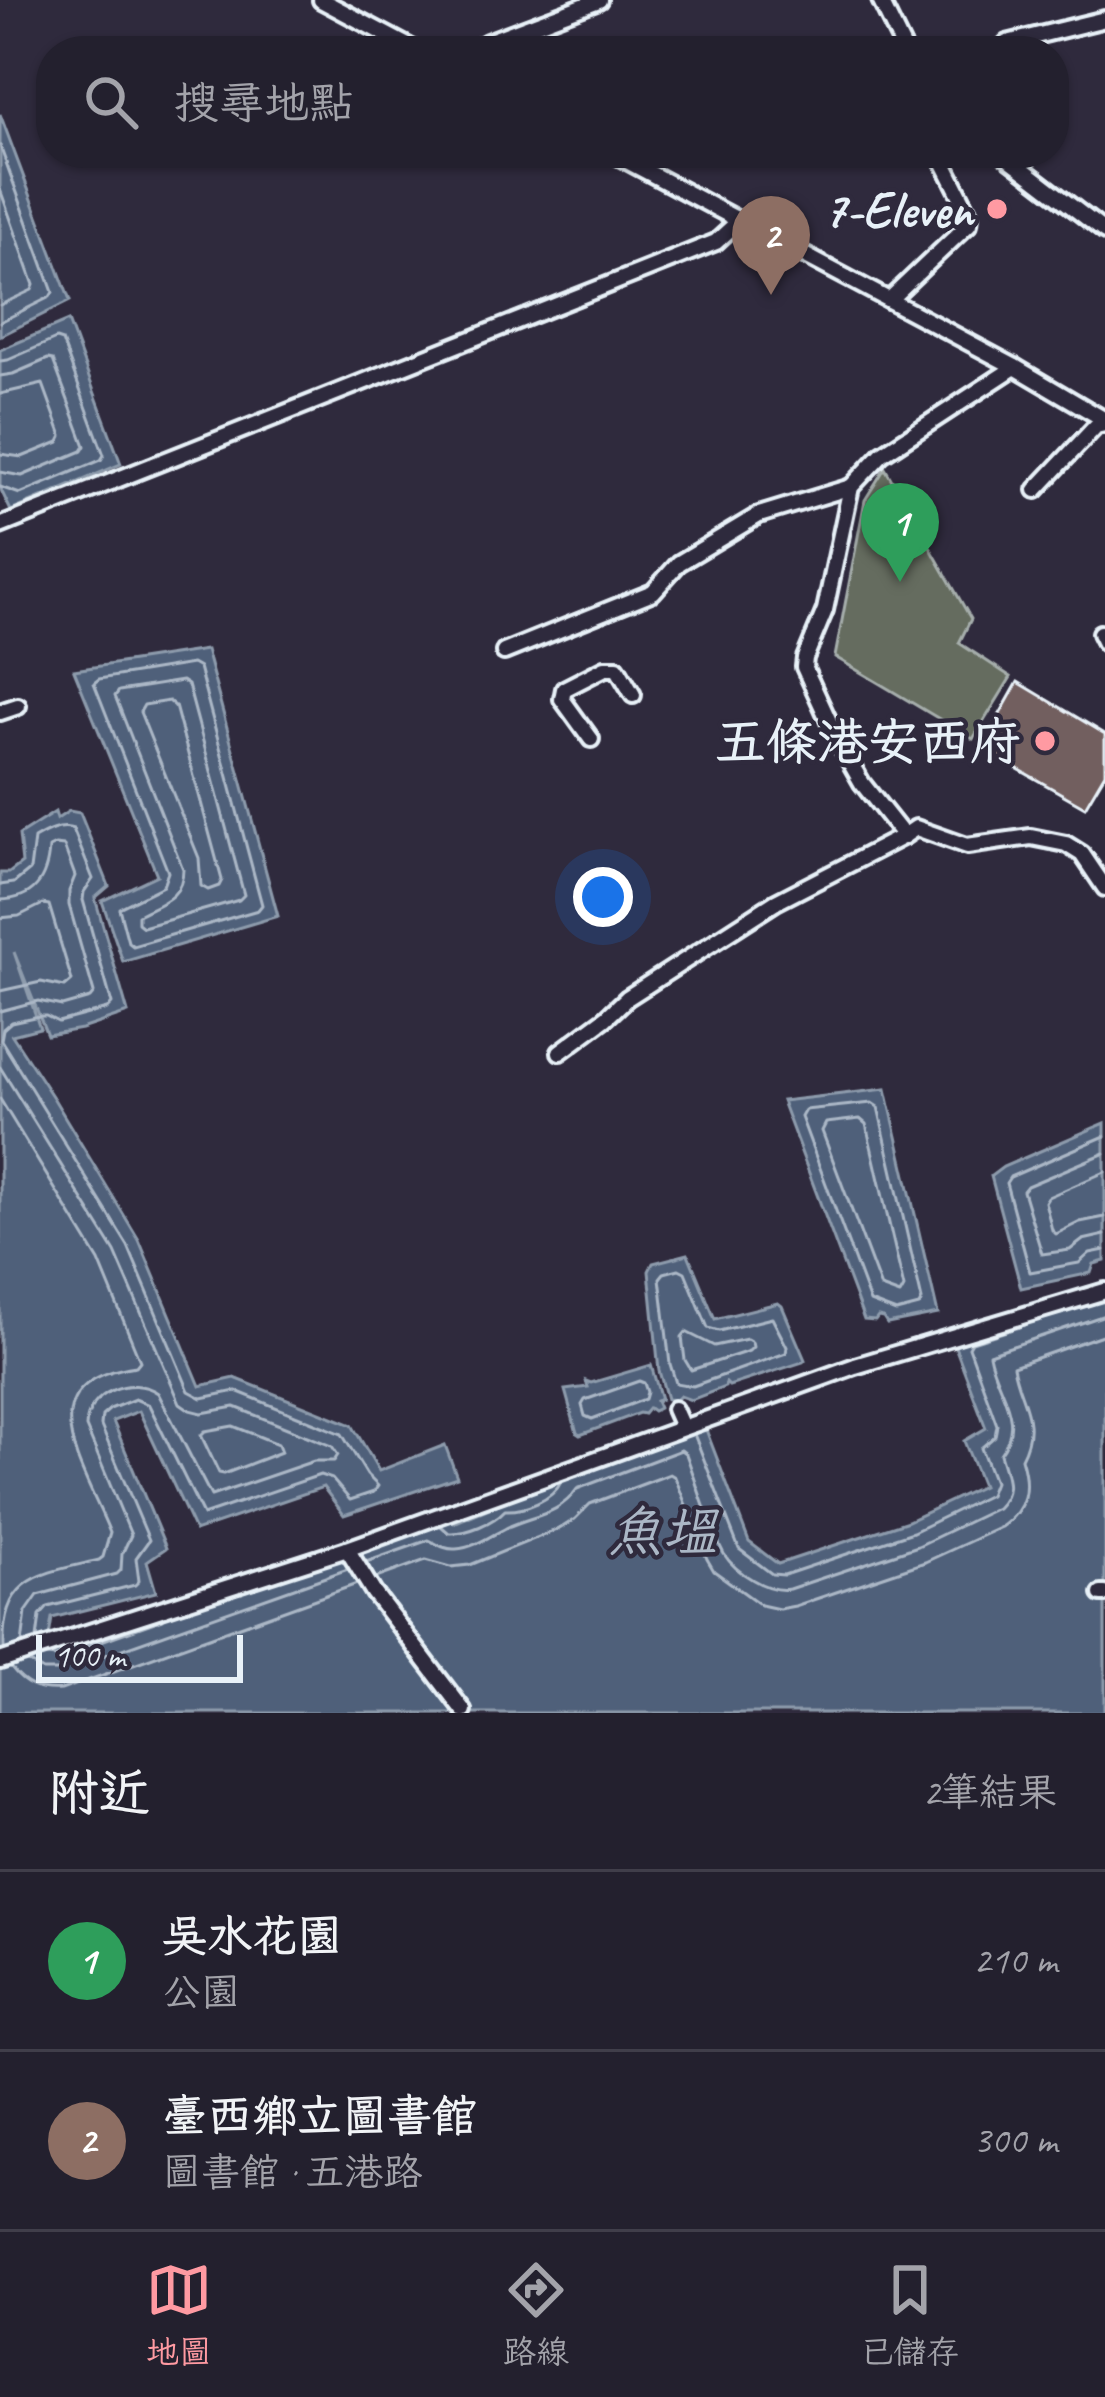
<!DOCTYPE html>
<html lang="zh-TW">
<head>
<meta charset="utf-8">
<style>
	:root { --surface:#23202e; --page:#2f2d3a; --text:#f1f3f6; --muted:#a3a3aa; --line:#403e4a; --accent:#ff9aa2 }
	body { margin:0; font-family:Caveat,"LXGW WenKai TC",sans-serif; background:var(--page); color:var(--text) }
	.scale { position:absolute; left:36px; bottom:30px; width:207px; box-sizing:border-box; padding-left:12px; border:6px solid #e8f1f8; border-top:0; font-size:33px; line-height:42px; white-space:nowrap; color:#e8f1f8; -webkit-text-stroke:9px #2f2a3d; paint-order:stroke }
	.you { position:absolute; left:603px; top:897px; width:42px; height:42px; margin:-30px; border:9px solid #fff; border-radius:50%; background:#1a73e8; box-shadow:0 0 0 18px #1a73e833 }
	.badge { display:grid; place-items:center; width:78px; height:78px; border-radius:50%; background:var(--accent); color:#fff; font-size:39px; font-weight:700 }
	.pin { position:absolute; translate:-50% -99px; filter:drop-shadow(0 3px 6px #0008) }
	.pin::after { content:''; position:absolute; top:63px; width:42px; height:36px; background:inherit; clip-path:polygon(0 0,100% 0,50% 100%) }
	.list { margin:0; padding:0; list-style:none }
	h2 { display:flex; justify-content:space-between; align-items:center; height:156px; margin:0; padding:0 48px; font-size:51px }
	h2 small { font-size:39px; font-weight:400; color:var(--muted) }
	.list li { display:grid; grid-template-columns:78px 1fr auto; gap:36px; align-items:center; box-sizing:border-box; height:180px; padding:0 48px; border-top:3px solid var(--line) }
	.list b { display:block; font-size:45px; white-space:nowrap }
	.list p { margin:0; font-size:39px; white-space:nowrap; color:var(--muted) }
	.list em { font-size:39px; font-style:normal; color:var(--muted) }
	.icon { flex:none; width:66px; height:66px; fill:none; stroke:currentColor; stroke-width:2; stroke-linecap:round; stroke-linejoin:round }
	.map { position:relative; flex:none; width:1105px; height:1713px; overflow:hidden }
	.search { position:absolute; background:var(--surface); box-shadow:0 3px 9px #0004; left:36px; right:36px; top:36px; height:132px; display:flex; align-items:center; gap:30px; box-sizing:border-box; padding:0 42px; border-radius:48px; color:var(--muted); font-size:45px }
	.sheet { height:516px; background:var(--surface) }
	nav { display:flex; justify-content:space-around; align-items:center; box-sizing:border-box; height:168px; border-top:3px solid var(--line); background:var(--surface); font-size:33px; color:var(--muted) }
	nav a { display:grid; justify-items:center; gap:6px }
	nav .on { color:var(--accent) }
	.map>svg:first-child { display:block }
</style>
</head>
<body>
<div class="map">
<svg width="1105" height="1713" viewBox="0 0 1105 1713">
	<rect width="100%" height="100%" fill="#2f2a3d"/>
	<filter id="ink" filterUnits="userSpaceOnUse"><feTurbulence type="fractalNoise" baseFrequency=".00833" numOctaves="2"/><feDisplacementMap in="SourceGraphic" scale="24" xChannelSelector="R" yChannelSelector="G"/><feConvolveMatrix kernelMatrix="1 2 1 2 8 2 1 2 1" color-interpolation-filters="sRGB"/></filter>
	<g filter="url(#ink)">
		<polygon fill="#656c5f" stroke="#a6aeac" stroke-width="3" points="885,468 971,619 959,643 1011,677 973,739 835,657 865,500"/>
		<g fill="#50617a" stroke="#8d9bac" stroke-width="3">
			<polygon points="0,114 70,301 0,336"/>
			<polygon points="68,321 121,464 11,511 0,488 0,350"/>
			<polygon points="206,650 278,916 123,962 102,901 157,875 74,670"/>
			<polygon points="69,811 80,813 109,886 95,898 128,1013 81,1029 47,1035 14,952 40,1028 12,1035 54,1099 139,1240 200,1386 235,1378 352,1425 379,1471 445,1445 457,1477 344,1515 323,1487 195,1531 139,1411 113,1421 166,1548 147,1561 156,1592 52,1618 48,1643 0,1662 0,873 9,873 22,863 19,835 55,812 57,819"/>
			<polygon points="886,1089 938,1314 887,1324 883,1318 878,1317 875,1321 864,1320 782,1101"/>
			<polygon points="1105,1123 1105,1261 1094,1264 1091,1273 1021,1288 991,1176 1003,1167"/>
			<polygon points="688,1254 715,1319 778,1303 782,1306 805,1360 803,1362 729,1386 726,1383 725,1387 691,1400 680,1396 676,1400 667,1399 659,1371 649,1271 653,1263"/>
			<polygon points="1105,1287 1105,1713 0,1713 0,1664 442,1506 454,1523 492,1507 492,1504 509,1495 512,1499 518,1493 520,1496 548,1485 550,1482 545,1472 700,1414 749,1542 778,1564 908,1521 982,1486 964,1441 986,1428 951,1336"/>
			<polygon points="651,1365 661,1399 656,1401 659,1408 653,1411 649,1408 644,1414 639,1413 580,1435 577,1433 565,1390 588,1387 586,1381 591,1383"/>
		</g>
		<g fill="none" stroke-linecap="round" stroke-linejoin="round">
			<g stroke="#abb7c6" stroke-width="3">
				<polyline points="0,146 53,292 50,297 0,322"/>
				<polyline points="0,189 34,285 32,290 0,305"/>
				<polyline points="0,361 8,360 56,339 62,341 104,455 101,460 20,494 0,487"/>
				<polyline points="0,376 13,374 48,359 53,360 85,446 82,451 22,476 0,472"/>
				<polyline points="0,394 43,384 62,436 59,442 22,457 0,454"/>
				<polygon points="192,664 199,668 262,905 258,910 133,946 128,942 119,908 163,886 168,872 94,683 99,679"/>
				<path d="M 182,681 L 188,685 L 244,895 L 239,900 L 143,927 L 138,923 L 138,915 C 160,903 183,899 183,869 L 115,696 L 119,691 Z"/>
				<polygon points="169,701 175,706 222,880 219,886 208,890 201,886 199,858 140,712 144,705"/>
				<path d="M 0,885 L 14,883 L 30,870 L 34,839 C 46,832 61,824 73,829 L 93,879 L 84,892 L 83,900 L 112,1004 L 107,1009 L 58,1022 L 46,1016 L 39,1016 L 11,1022 L 3,1029 L 1,1040 L 128,1246 L 189,1391 L 202,1398 L 236,1391 L 342,1434 L 367,1475 L 378,1486 L 374,1492 L 350,1500 L 332,1479 L 320,1475 L 203,1515 L 149,1405 L 135,1399 L 110,1409 L 102,1416 L 101,1426 L 149,1540 L 136,1558 L 139,1581 L 135,1585 L 48,1607 L 40,1616 L 37,1639"/>
				<path d="M 0,900 C 34,899 47,880 49,848 L 55,845 L 64,846 L 75,876 L 69,891 L 69,905 L 94,993 L 90,998 L 62,1006 L 38,1001 L 0,1011"/>
				<polyline points="0,918 19,916 43,904 49,905 72,981 65,987 41,982 0,991"/>
				<path d="M 0,1067 L 115,1252 L 180,1403 L 190,1410 L 202,1413 L 235,1407 L 332,1446 L 338,1455 L 334,1461 L 314,1461 L 211,1496 L 158,1393 C 131,1374 87,1393 86,1427 L 131,1535 L 122,1554 L 121,1570 L 117,1574 L 38,1595 L 26,1612 L 22,1644"/>
				<path d="M 0,1099 L 99,1261 L 140,1361 L 136,1366 C 22,1383 84,1468 110,1533 L 103,1557 L 99,1560 C 40,1574 1,1576 4,1649"/>
				<polygon points="872,1103 878,1107 922,1300 919,1306 896,1312 870,1302 801,1117 805,1110"/>
				<polygon points="860,1119 866,1124 904,1288 900,1295 881,1288 822,1131 826,1123"/>
				<polyline points="1105,1136 1010,1177 1006,1183 1030,1272 1079,1263 1090,1253 1105,1250"/>
				<polyline points="1105,1153 1027,1186 1023,1191 1042,1254 1070,1250 1083,1240 1105,1235"/>
				<polyline points="1105,1172 1048,1197 1045,1202 1052,1230 1056,1234 1080,1222 1105,1217"/>
				<polygon points="679,1269 685,1272 708,1328 719,1331 772,1318 787,1347 786,1353 693,1386 676,1383 670,1364 660,1278 664,1273"/>
				<polygon points="686,1332 714,1346 747,1339 752,1342 753,1347 749,1351 691,1370 685,1360 682,1337"/>
				<polygon points="639,1381 644,1383 647,1392 645,1399 592,1419 585,1416 582,1405 585,1400"/>
				<polygon points="233,1426 278,1444 281,1452 224,1474 219,1473 201,1435 205,1431"/>
				<polyline points="694,1434 739,1549 772,1574 784,1575 913,1532 989,1495 994,1482 981,1448 995,1436 997,1425 969,1347 972,1342 1025,1325"/>
				<path d="M 441,1526 L 449,1533 C 467,1534 493,1523 505,1510 C 524,1511 553,1500 561,1482"/>
				<path d="M 366,1562 L 429,1540 C 437,1544 446,1550 456,1549 C 475,1548 493,1534 510,1526 C 536,1515 560,1514 577,1489 L 681,1450 L 686,1454 C 698,1486 708,1524 724,1554 C 735,1572 768,1593 789,1589 L 918,1546 L 997,1508 C 1015,1490 1006,1475 1000,1454 C 1027,1419 995,1390 989,1354 L 1105,1315"/>
				<path d="M 376,1578 L 426,1560 L 451,1567 L 470,1565 L 561,1528 L 575,1519 L 590,1504 L 670,1474 L 675,1477 L 707,1559 L 714,1571 L 761,1605 L 779,1609 L 795,1606 L 925,1562 L 1001,1527 C 1027,1509 1030,1487 1021,1458 C 1041,1419 1019,1402 1013,1366 L 1105,1334"/>
				<polyline points="46,1656 56,1657 163,1619"/>
				<polyline points="29,1662 43,1671 60,1671 348,1569"/>
				<path d="M 11,1668 C 24,1685 39,1692 61,1690 L 357,1584"/>
			</g>
		</g>
		<polygon fill="#725e5f" stroke="#e8f1f8" stroke-width="3" points="1018,682 1105,734 1105,773 1085,807 981,748"/>
		<g fill="none" stroke-linecap="round" stroke-linejoin="round">
			<g stroke="#e8f1f8" stroke-width="22">
				<g id="minor">
					<polyline points="321,0 417,51"/>
					<polyline points="880,0 905,51"/>
					<polyline points="473,51 487,42 599,0"/>
					<polyline points="999,51 1007,43 1105,19"/>
					<polyline points="612,153 1015,367 1105,420"/>
					<polyline points="1002,153 1105,232"/>
					<polyline points="889,300 969,224 970,215 939,153"/>
					<polyline points="1015,367 882,454 851,487 825,610 805,658 804,667 838,741 862,783 904,836 916,828 967,846 1031,837 1066,844 1082,854 1105,888"/>
					<polyline points="1036,490 1096,426 1105,424"/>
					<polyline points="0,526 716,242 740,220"/>
					<polyline points="1100,633 1105,643"/>
					<polyline points="504,652 653,592 679,563 759,515 851,487"/>
					<polyline points="0,712 18,706"/>
					<polyline points="591,739 562,699 564,689 605,668 617,668 633,695"/>
					<polyline points="560,1052 606,1018 627,998 776,902 904,836"/>
					<polyline points="674,1409 682,1427"/>
					<polyline points="347,1549 374,1593 463,1710"/>
					<polyline points="1101,1594 1105,1594"/>
					<polyline points="0,1661 347,1549 855,1366 1105,1291"/>
				</g>
			</g>
			<use href="#minor" stroke="#2f2a3d" stroke-width="14"/>
		</g>
	</g>
	<g fill="#ff9aa2" stroke="#2f2a3d" stroke-width="4.5">
		<circle cx="997" cy="209" r="12"/>
		<circle cx="1045" cy="741" r="12"/>
	</g>
	<g text-anchor="middle" stroke-width="9" stroke-linejoin="round" paint-order="stroke">
		<g font-size="51" font-weight="bold" fill="#e8f1f8" stroke="#2f2a3d" text-anchor="end">
			<text x="973" y="227">7-Eleven</text>
			<text x="1021" y="759">五條港安西府</text>
		</g>
		<g font-size="54" font-style="italic" fill="#abb7c6" stroke="#2f2a3d">
			<text x="662" y="1550">魚塭</text>
		</g>
	</g>
</svg>
<div class="scale">100 m</div>
<div class="you"></div>
<div class="pin badge" style="left:900px;top:582px;background:#2e9e5b">1</div>
<div class="pin badge" style="left:771px;top:295px;background:#8d6e63">2</div>
<div class="search"><svg class="icon" aria-label="search" viewBox="0 0 24 24"><circle cx="10" cy="10" r="6"/><path d="M15 15l6 6"/></svg>搜尋地點</div>
</div>
<section class="sheet">
<h2>附近<small>2筆結果</small></h2>
<ul class="list">
<li><span class="badge" style="background:#2e9e5b">1</span><div><b>吳水花園</b><p>公園</p></div><em>210 m</em></li>
<li><span class="badge" style="background:#8d6e63">2</span><div><b>臺西鄉立圖書館</b><p>圖書館 · 五港路</p></div><em>300 m</em></li>
</ul>
</section>
<nav>
<a class="on"><svg class="icon" aria-label="map" viewBox="0 0 24 24"><path d="M3 6l6-2 6 2 6-2v14l-6 2-6-2-6 2zM9 4v14M15 6v14"/></svg>地圖</a>
<a><svg class="icon" aria-label="directions" viewBox="0 0 24 24"><path d="M12 3l9 9-9 9-9-9zM9 14v-3h6M13 9l2 2-2 2"/></svg>路線</a>
<a><svg class="icon" aria-label="saved" viewBox="0 0 24 24"><path d="M7 4h10v16l-5-4-5 4z"/></svg>已儲存</a>
</nav>
</body>
</html>
